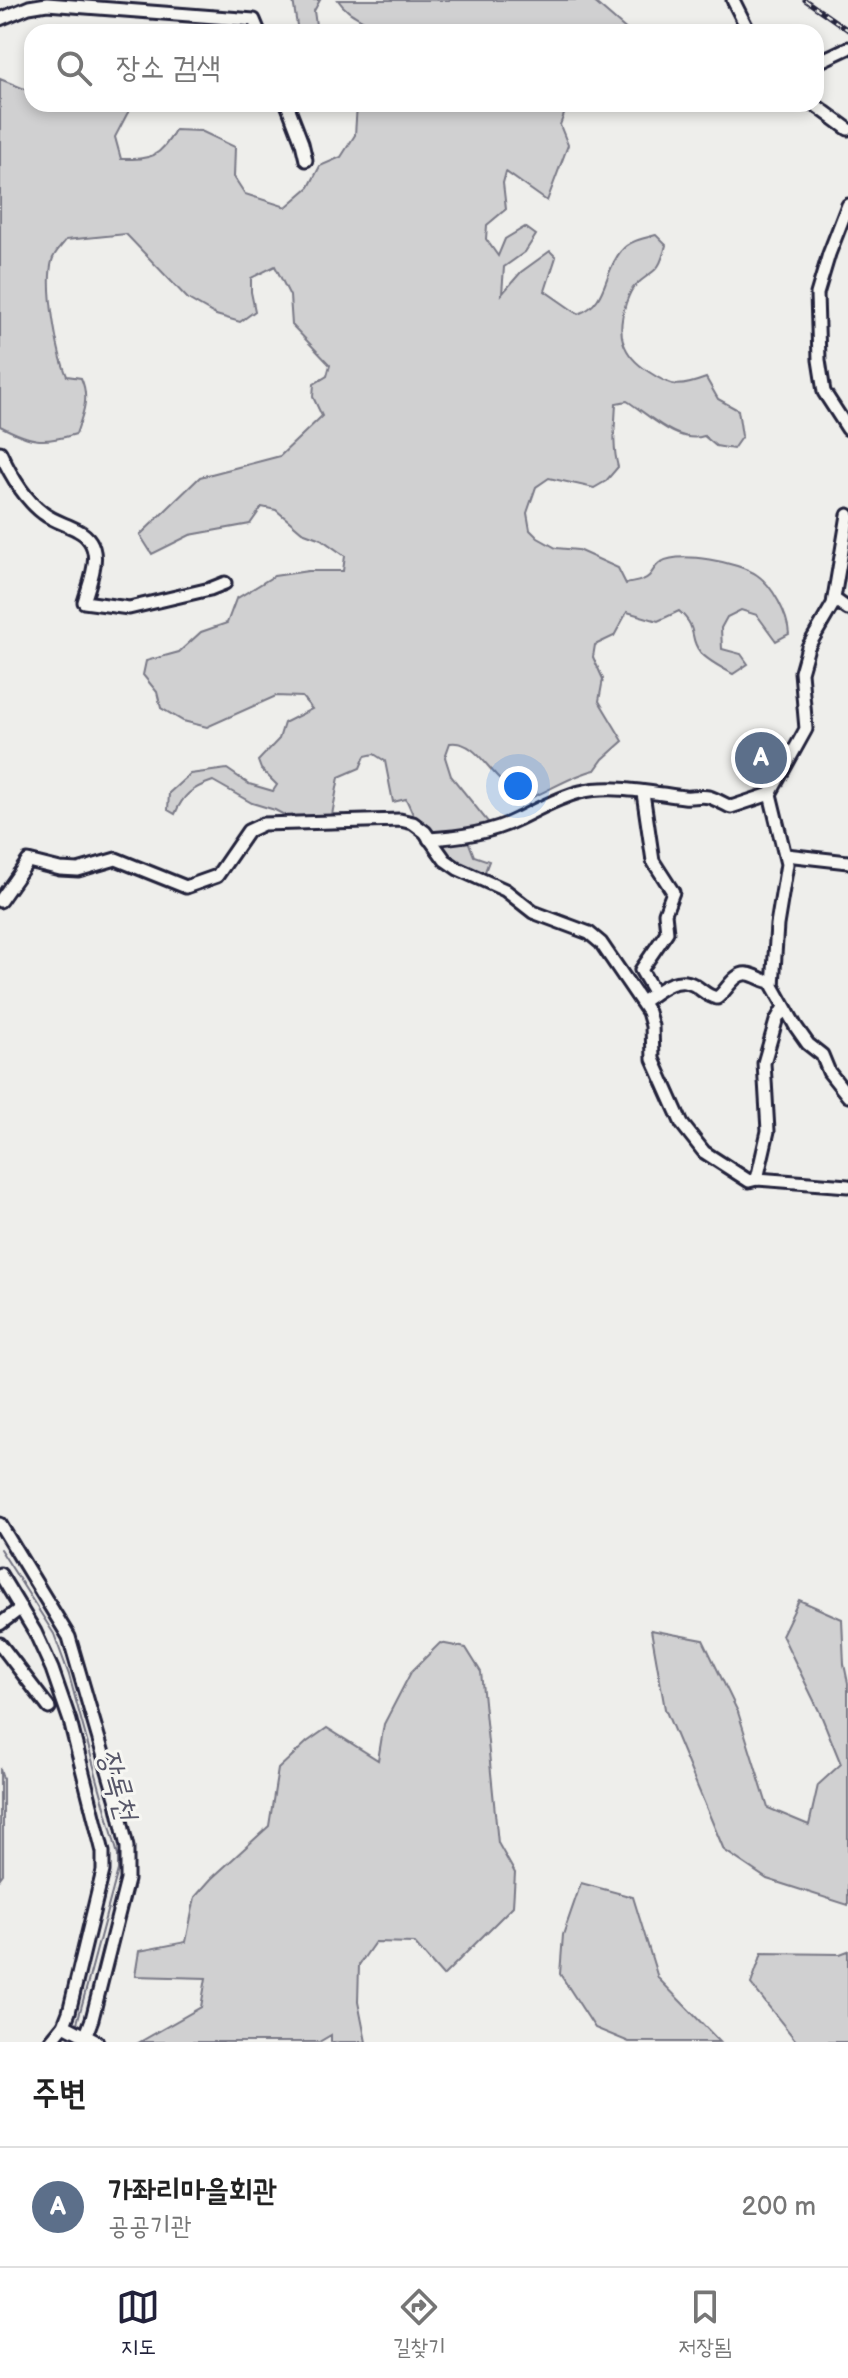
<!DOCTYPE html>
<html lang="ko">
<head>
<meta charset="utf-8">
<style>
	:root { --surface:#fff; --page:#f2f2f2; --text:#222; --muted:#767676; --line:#e0e0e0; --accent:#22223b }
	body { margin:0; font-family:"Balsamiq Sans","Poor Story",sans-serif; background:var(--page); color:var(--text) }
	.you { position:absolute; left:518px; top:786px; width:28px; height:28px; margin:-20px; border:6px solid #fff; border-radius:50%; background:#1a73e8; box-shadow:0 0 0 12px #1a73e833 }
	.badge { display:grid; place-items:center; width:52px; height:52px; border-radius:50%; background:var(--accent); color:#fff; font-size:26px; font-weight:700 }
	.pin { position:absolute; translate:-50% -50%; border:4px solid #fff; box-shadow:0 2px 8px #0006 }
	.list { margin:0; padding:0; list-style:none }
	h2 { display:flex; justify-content:space-between; align-items:center; height:104px; margin:0; padding:0 32px; font-size:34px }
	h2 small { font-size:26px; font-weight:400; color:var(--muted) }
	.list li { display:grid; grid-template-columns:52px 1fr auto; gap:24px; align-items:center; box-sizing:border-box; height:120px; padding:0 32px; border-top:2px solid var(--line) }
	.list b { display:block; font-size:30px; white-space:nowrap }
	.list p { margin:0; font-size:26px; white-space:nowrap; color:var(--muted) }
	.list em { font-size:26px; font-style:normal; color:var(--muted) }
	.icon { flex:none; width:44px; height:44px; fill:none; stroke:currentColor; stroke-width:2; stroke-linecap:round; stroke-linejoin:round }
	.map { position:relative; flex:none; width:848px; height:2042px; overflow:hidden }
	.search { position:absolute; background:var(--surface); box-shadow:0 4px 12px #0003; left:24px; right:24px; top:24px; height:88px; display:flex; align-items:center; gap:20px; box-sizing:border-box; padding:0 28px; border-radius:24px; color:var(--muted); font-size:30px }
	.sheet { height:224px; background:var(--surface) }
	nav { display:flex; justify-content:space-around; align-items:center; box-sizing:border-box; height:112px; border-top:2px solid var(--line); background:var(--surface); font-size:22px; color:var(--muted) }
	nav a { display:grid; justify-items:center; gap:4px }
	nav .on { color:var(--accent) }
	.map>svg:first-child { display:block }
</style>
</head>
<body>
<div class="map">
<svg width="848" height="2042" viewBox="0 0 848 2042">
	<rect width="100%" height="100%" fill="#eeeeeb"/>
	<filter id="ink" filterUnits="userSpaceOnUse"><feTurbulence type="fractalNoise" baseFrequency=".0125" numOctaves="2"/><feDisplacementMap in="SourceGraphic" scale="16" xChannelSelector="R" yChannelSelector="G"/><feConvolveMatrix kernelMatrix="1 2 1 2 8 2 1 2 1" color-interpolation-filters="sRGB"/></filter>
	<g filter="url(#ink)">
		<g fill="#d0d0d1" stroke="#797986" stroke-width="2">
			<polygon points="293,0 320,0 314,11 317,32 298,32"/>
			<path d="M 338,0 L 592,0 L 629,32 L 377,32 C 365,17 350,18 338,0 Z"/>
			<path d="M 0,79 L 32,92 L 32,104 L 59,104 L 70,108 L 79,104 L 135,104 L 127,114 L 115,137 L 121,159 C 151,159 160,158 175,130 L 201,131 L 235,147 L 234,177 L 245,194 L 286,207 L 309,187 L 320,166 L 341,157 L 355,135 L 357,104 L 568,104 L 560,125 L 568,145 L 547,201 L 506,172 L 503,183 L 506,209 L 487,225 L 486,239 L 498,256 L 505,239 L 525,227 L 536,235 L 525,252 L 504,267 L 502,294 L 521,272 L 550,251 L 556,257 L 545,291 L 578,314 C 608,304 603,272 621,251 C 629,241 644,238 656,235 L 666,245 C 658,277 654,267 634,287 C 630,291 628,298 626,303 C 616,333 621,354 649,372 C 673,388 679,388 706,378 L 718,399 L 738,410 L 742,436 L 733,449 L 716,446 L 704,436 C 678,445 648,414 627,401 L 616,403 C 615,426 612,445 618,467 L 606,481 L 594,488 L 549,478 L 536,487 L 527,513 L 530,530 L 538,538 L 556,548 L 578,550 L 618,568 L 626,584 C 633,582 643,582 649,576 C 653,572 655,565 661,562 C 680,551 739,562 757,575 C 773,586 788,615 789,634 L 776,641 L 757,615 L 741,610 L 727,617 L 721,628 L 722,649 L 741,654 L 748,664 L 733,674 C 722,668 708,661 700,652 C 688,637 699,629 679,611 L 658,621 L 627,612 L 614,636 L 595,645 L 593,657 L 603,679 L 599,701 L 623,741 L 603,759 L 595,770 C 570,776 549,791 526,800 C 516,792 504,784 496,775 C 483,761 470,740 450,743 L 445,757 L 451,776 L 488,822 L 467,838 L 474,856 L 489,861 L 484,874 L 471,880 C 420,858 428,844 406,799 L 393,802 L 385,761 L 374,754 L 365,756 L 360,768 L 339,777 L 330,826 L 307,827 L 275,810 L 252,803 L 213,781 C 192,788 183,795 175,814 L 168,810 L 169,793 L 190,774 L 227,769 L 249,784 L 273,791 L 277,785 L 261,769 L 258,761 L 279,739 L 284,723 L 312,709 L 302,697 L 276,696 L 207,727 L 183,721 L 161,708 L 157,692 L 143,675 L 146,661 L 179,652 L 201,632 L 227,623 L 236,599 L 274,576 L 308,571 L 343,571 L 345,556 L 321,539 L 302,532 L 276,510 L 262,507 L 250,524 L 190,535 L 152,554 L 140,535 L 200,477 L 280,456 L 322,416 L 313,397 L 314,384 L 327,376 L 330,365 L 292,325 L 290,296 L 275,266 L 251,278 L 251,292 L 255,311 L 240,322 L 216,315 L 188,299 L 126,234 L 66,240 C 62,246 53,254 52,261 C 45,287 57,353 67,376 L 81,378 C 90,398 83,414 76,434 C 42,444 31,442 0,426 Z"/>
			<polygon points="799,1600 842,1619 844,1664 848,1683 848,1905 767,1879 724,1850 665,1709 651,1630 703,1640 738,1712 768,1808 809,1825 818,1785 841,1764 821,1715 782,1635"/>
			<polygon points="440,1643 466,1648 481,1672 498,1843 515,1873 513,1906 443,1976 414,1943 375,1942 359,1965 358,2002 366,2042 331,2042 331,2035 319,2042 140,2042 201,2007 206,1978 135,1976 139,1951 186,1942 195,1897 211,1879 269,1826 278,1769 307,1742 327,1728 378,1760 384,1724 411,1672"/>
			<polygon points="0,1768 3,1779 3,1874 0,1878"/>
			<polygon points="581,1883 633,1897 658,1978 720,2042 629,2042 595,2028 560,1974 563,1935"/>
			<polygon points="848,1951 848,2042 797,2042 751,1984 762,1953 840,1954"/>
		</g>
		<g fill="none" stroke-linecap="round" stroke-linejoin="round">
			<polyline stroke="#727281" stroke-width="2" points="0,1549 54,1634 69,1675 118,1855 118,1870 76,2027"/>
			<g stroke="#22223b" stroke-width="17">
				<g id="minor">
					<polyline points="733,0 749,32"/>
					<polyline points="0,19 29,7 47,4 254,20 259,32"/>
					<polyline points="816,63 848,48"/>
					<polyline points="287,104 302,143 306,160"/>
					<polyline points="814,104 848,129"/>
					<polyline points="848,205 829,254 817,294 819,360 824,392 848,429"/>
					<path d="M 0,452 C 10,474 23,498 43,513 C 53,521 66,524 77,530 C 107,545 91,578 84,602 L 129,608 L 210,589 L 225,583"/>
					<polyline points="848,515 833,604 808,647 801,672 806,729 770,794 787,864 777,925 773,986 796,1027 808,1044 822,1055 829,1072 848,1096"/>
					<polyline points="834,599 848,609"/>
					<polyline points="643,793 653,861 673,892 665,913 667,932 641,970 654,992"/>
					<path d="M 429,839 C 459,837 491,833 518,819 C 539,809 557,798 580,792 C 612,784 652,793 684,797 C 692,798 701,795 709,797 C 716,799 724,804 731,807 L 770,794"/>
					<polyline points="786,855 848,862"/>
					<polyline points="0,901 28,861 60,869 78,870 116,859 186,887 217,876 248,831 263,824 400,820 413,823 425,832 445,860 458,869 505,890 533,912 589,933 601,943 648,1012 652,1026 653,1059 682,1124 704,1152 749,1181 757,1179 848,1186"/>
					<path d="M 642,1002 C 656,993 675,974 694,985 C 703,990 706,996 717,998 C 727,991 734,972 748,974 C 757,975 763,982 773,982"/>
					<polyline points="757,1179 768,1131 764,1063 776,1021 784,1007"/>
					<polyline points="0,1524 69,1637 116,1798 127,1847 127,1880 92,2019 86,2035"/>
					<polyline points="0,1574 35,1632 52,1669 70,1721 103,1852 103,1871 69,2012 64,2025 50,2042"/>
					<polyline points="0,1624 21,1608"/>
					<polyline points="0,1644 49,1708"/>
					<polyline points="64,2025 97,2042"/>
				</g>
			</g>
			<use href="#minor" stroke="#f6f6f2" stroke-width="11"/>
			<g stroke="#22223b" stroke-width="5">
				<polyline id="rail" points="805,0 848,30"/>
			</g>
			<use href="#rail" stroke="#f6f6f2" stroke-width="2" stroke-dasharray="6" stroke-linecap="butt"/>
		</g>
	</g>
	<g text-anchor="middle" stroke-width="6" stroke-linejoin="round" paint-order="stroke">
		<g font-size="30" font-style="italic" fill="#575769" stroke="#f6f6f2">
			<text transform="translate(118 1784) rotate(74)" y="10">장록천</text>
		</g>
	</g>
</svg>
<div class="you"></div>
<div class="pin badge" style="left:761px;top:758px;background:#5c6f8a">A</div>
<div class="search"><svg class="icon" aria-label="search" viewBox="0 0 24 24"><circle cx="10" cy="10" r="6"/><path d="M15 15l6 6"/></svg>장소 검색</div>
</div>
<section class="sheet">
<h2>주변<small></small></h2>
<ul class="list">
<li><span class="badge" style="background:#5c6f8a">A</span><div><b>가좌리마을회관</b><p>공공기관</p></div><em>200 m</em></li>
</ul>
</section>
<nav>
<a class="on"><svg class="icon" aria-label="map" viewBox="0 0 24 24"><path d="M3 6l6-2 6 2 6-2v14l-6 2-6-2-6 2zM9 4v14M15 6v14"/></svg>지도</a>
<a><svg class="icon" aria-label="directions" viewBox="0 0 24 24"><path d="M12 3l9 9-9 9-9-9zM9 14v-3h6M13 9l2 2-2 2"/></svg>길찾기</a>
<a><svg class="icon" aria-label="saved" viewBox="0 0 24 24"><path d="M7 4h10v16l-5-4-5 4z"/></svg>저장됨</a>
</nav>
</body>
</html>
